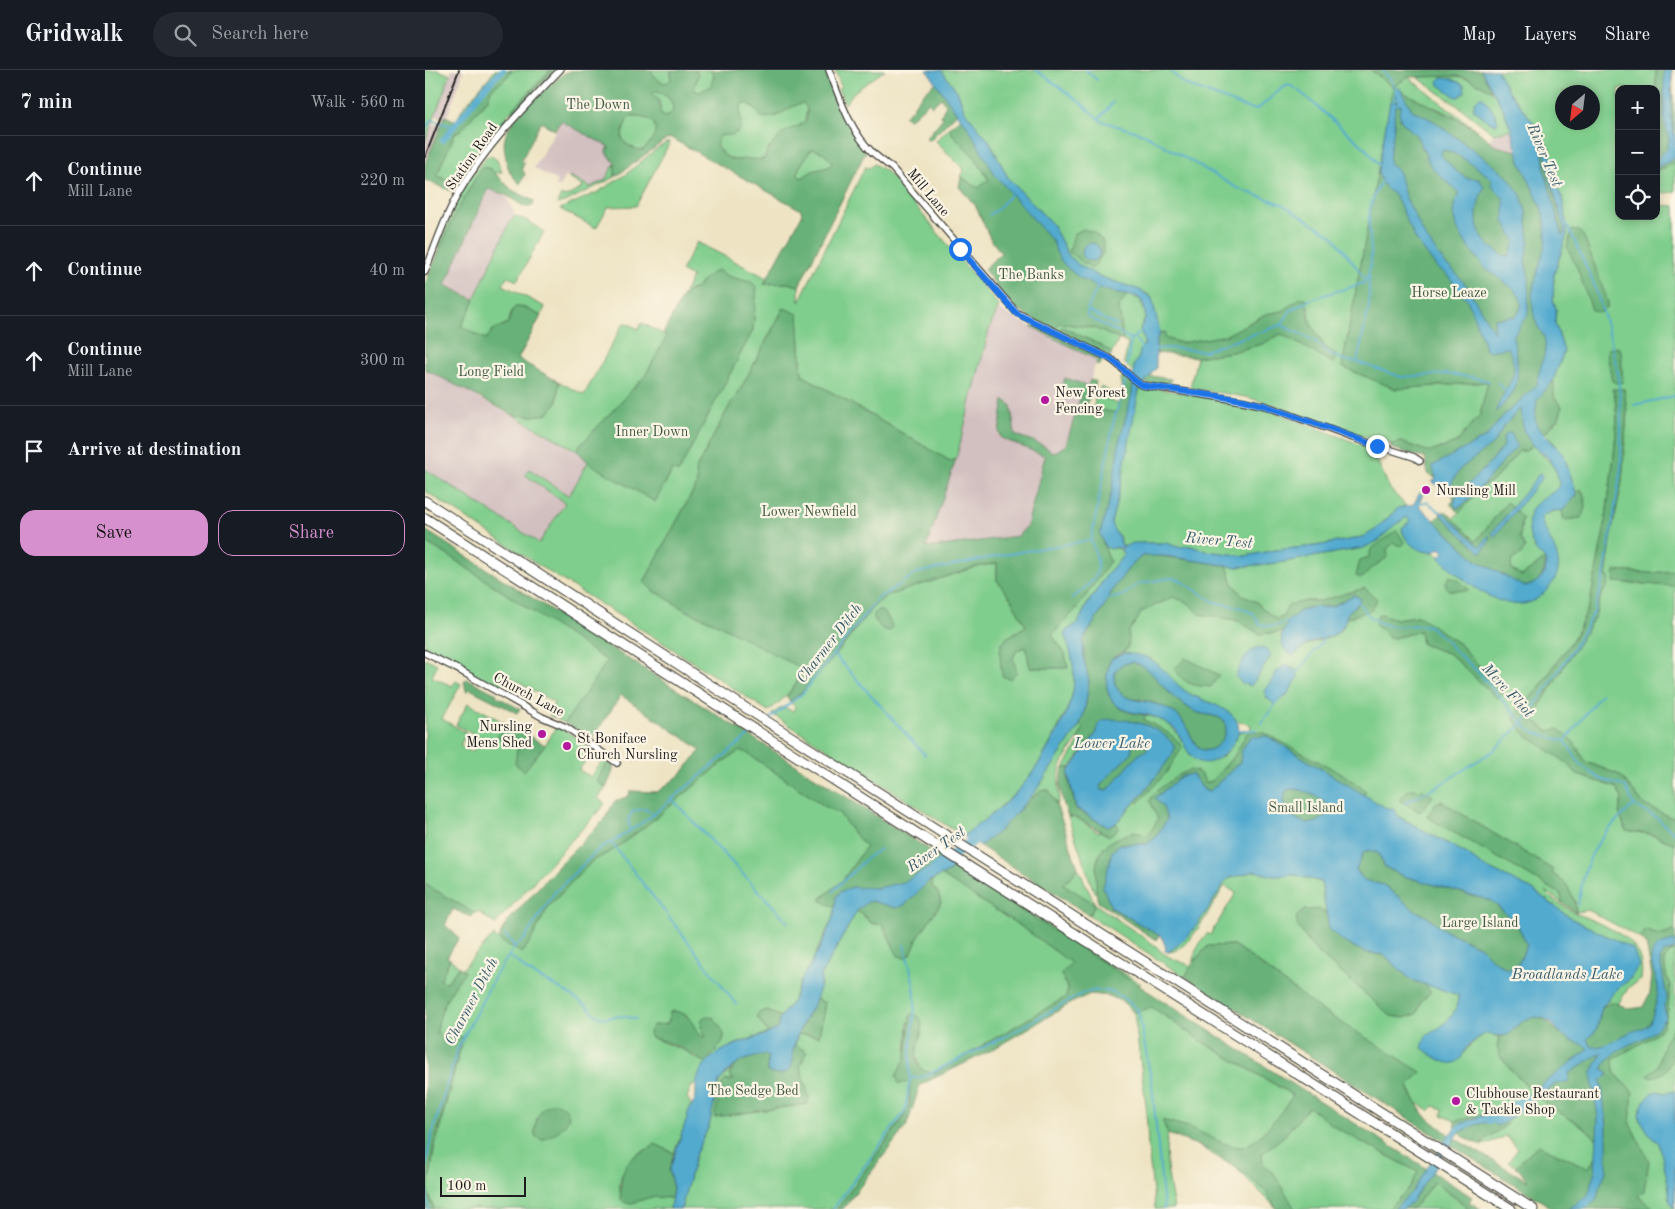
<!DOCTYPE html>
<html lang="en">
<head>
<meta charset="utf-8">
<style>
	:root { --surface:#171b24; --page:#242831; --text:#f1f3f6; --muted:#9ea1a6; --line:#363941; --accent:#d690ce }
	body { margin:0; font-family:"Old Standard TT",serif; background:var(--page); color:var(--text) }
	.controls { position:absolute; right:15px; top:15px; display:grid; overflow:hidden; border-radius:10px; box-shadow:0 2px 8px #0003 }
	.controls button { width:45px; height:45px; display:grid; place-items:center; padding:0; border:0; border-bottom:1px solid var(--line); background:var(--surface); color:var(--text); font:25px sans-serif }
	.compass { position:absolute; left:1130px; top:15px; width:45px; height:45px; border-radius:50%; background:var(--surface); box-shadow:0 2px 8px #0003; rotate:208deg }
	.scale { position:absolute; left:15px; bottom:12px; width:86px; box-sizing:border-box; padding-left:5px; border:2px solid #1c1c1c; border-top:0; font-size:14px; line-height:18px; white-space:nowrap; color:#1c1c1c; -webkit-text-stroke:4px #fcf5e5; paint-order:stroke }
	.stop { position:absolute; width:15px; height:15px; margin:-11px; border:4px solid #1a73e8; border-radius:50%; background:#fff }
	.stop.end { background:#1a73e8; border-color:#fff; box-shadow:0 1px 5px #0008 }
	.list { margin:0; padding:0; list-style:none }
	h2 { display:flex; justify-content:space-between; align-items:center; height:65px; margin:0; padding:0 20px; font-size:21px }
	h2 small { font-size:16px; font-weight:400; color:var(--muted) }
	.list li { display:grid; grid-template-columns:32px 1fr auto; gap:15px; align-items:center; box-sizing:border-box; height:90px; padding:0 20px; border-top:1px solid var(--line) }
	.list b { display:block; font-size:19px; white-space:nowrap }
	.list p { margin:0; font-size:16px; white-space:nowrap; color:var(--muted) }
	.list em { font-size:16px; font-style:normal; color:var(--muted) }
	.actions { display:flex; gap:10px; padding:15px 20px }
	.actions a { flex:1; padding:11px 0; border:1px solid var(--accent); border-radius:15px; text-align:center; font-size:18px; color:var(--accent) }
	.actions .main { background:var(--accent); color:#111 }
	.icon { flex:none; width:28px; height:28px; fill:none; stroke:currentColor; stroke-width:2; stroke-linecap:round; stroke-linejoin:round }
	.map { position:relative; flex:none; width:1250px; height:1139px; overflow:hidden }
	header { display:flex; align-items:center; gap:30px; box-sizing:border-box; height:70px; padding:0 25px; background:var(--surface); border-bottom:1px solid var(--line) }
	header strong { font-size:24px }
	nav { display:flex; gap:28px; margin-inline-start:auto; font-size:18px }
	.search { width:350px; height:45px; background:var(--page); display:flex; align-items:center; gap:12px; box-sizing:border-box; padding:0 18px; border-radius:28px; color:var(--muted); font-size:19px }
	main { display:flex }
	aside { flex:1; background:var(--surface) }
	.map>svg:first-child { display:block }
</style>
</head>
<body>
<header>
<strong>Gridwalk</strong>
<div class="search"><svg class="icon" aria-label="search" viewBox="0 0 24 24"><circle cx="10" cy="10" r="6"/><path d="M15 15l6 6"/></svg>Search here</div>
<nav><a>Map</a><a>Layers</a><a>Share</a></nav>
</header>
<main>
<aside>
<h2>7 min<small>Walk · 560 m</small></h2>
<ul class="list">
<li><svg class="icon" aria-label="ahead" viewBox="0 0 24 24"><path d="M12 20V5M6 11l6-6 6 6"/></svg><div><b>Continue</b><p>Mill Lane</p></div><em>220 m</em></li>
<li><svg class="icon" aria-label="ahead" viewBox="0 0 24 24"><path d="M12 20V5M6 11l6-6 6 6"/></svg><div><b>Continue</b></div><em>40 m</em></li>
<li><svg class="icon" aria-label="ahead" viewBox="0 0 24 24"><path d="M12 20V5M6 11l6-6 6 6"/></svg><div><b>Continue</b><p>Mill Lane</p></div><em>300 m</em></li>
<li><svg class="icon" aria-label="arrive" viewBox="0 0 24 24"><path d="M6 21V4h12l-3 4 3 4H6"/></svg><div><b>Arrive at destination</b></div></li>
</ul>
<div class="actions"><a class="main">Save</a><a>Share</a></div>
</aside>
<div class="map">
<svg width="1250" height="1139" viewBox="0 0 1250 1139">
	<rect width="100%" height="100%" fill="#fcf5e5"/>
	<filter id="ink" filterUnits="userSpaceOnUse"><feTurbulence type="fractalNoise" baseFrequency=".02" numOctaves="2"/><feDisplacementMap in="SourceGraphic" scale="10" xChannelSelector="R" yChannelSelector="G"/><feConvolveMatrix kernelMatrix="1 2 1 2 8 2 1 2 1" color-interpolation-filters="sRGB"/></filter>
	<filter id="wash" filterUnits="userSpaceOnUse"><feTurbulence type="fractalNoise" baseFrequency=".0096" numOctaves="4" result="noise"/><feDisplacementMap in="SourceGraphic" scale="20" xChannelSelector="R" yChannelSelector="G"/><feGaussianBlur stdDeviation="1.12" result="paint"/><feColorMatrix in="noise" values="0 0 0 0 0 0 0 0 0 0 0 0 0 0 0 0 0 1.4 0 .05"/><feComposite in="paint" operator="in"/></filter>
	<g filter="url(#wash)">
		<rect width="100%" height="100%" fill="#eee4c4"/>
		<g fill="#d2bfc0">
			<polygon points="27,0 39,0 22,47 20,46 19,49 10,45"/>
			<polygon points="136,51 184,77 182,82 190,93 180,110 165,117 146,106 144,108 141,106 135,117 133,117 130,116 132,111 109,98"/>
			<polygon points="7,53 15,56 0,94 0,72"/>
			<polygon points="1086,59 1092,81 1071,76 1064,70 1069,64"/>
			<polygon points="64,119 81,125 90,146 85,152 50,230 19,215"/>
			<polygon points="573,240 672,290 663,316 640,309 656,325 641,375 632,381 627,382 605,370 590,365 586,335 579,330 574,362 620,386 602,456 593,466 501,478 531,389 564,260"/>
			<polygon points="0,299 151,380 164,393 114,473 0,399"/>
		</g>
		<g fill="#80ce8d" stroke="#4e7554" fill-rule="evenodd">
			<polygon points="0,0 14,0 25,5 0,72"/>
			<path d="M 87,0 L 132,0 L 109,22 L 127,2 L 125,0 L 75,53 L 29,115 L 12,105 L 30,63 L 36,60 L 64,28 C 64,16 72,16 79,10 C 82,7 85,3 87,0 Z"/>
			<path d="M 226,0 L 246,0 L 246,9 L 242,13 C 235,13 228,7 226,0 Z"/>
			<polygon points="271,0 286,0 289,5 286,16 275,22 271,21 269,18 273,5"/>
			<polygon points="410,0 460,0 429,22 420,34 413,19 416,16"/>
			<polygon points="516,0 946,0 968,17 983,7 1049,58 1024,44 968,18 917,297 971,319 1063,312 1055,345 1031,373 1005,382 976,372 966,374 951,371 843,333 821,327 765,318 772,287 807,282 837,274 856,264 900,277 885,253 884,237 866,236 858,241 841,244 802,265 786,269 756,273 740,268 740,262 735,263 727,228 721,223 673,206 654,195 644,186 627,154 583,108 565,72 539,40 533,22"/>
			<path d="M 1072,0 L 1231,0 L 1231,19 L 1194,19 L 1194,146 L 1231,146 L 1231,135 L 1250,136 L 1250,501 L 1226,503 L 1189,512 L 1250,516 L 1250,749 L 1219,735 L 1195,705 L 1161,692 L 1148,671 L 1123,661 L 1107,648 L 1170,546 L 1176,525 L 1183,515 L 1181,507 L 1188,456 L 1197,412 L 1202,341 L 1199,319 L 1187,320 L 1190,326 L 1192,349 L 1189,385 L 1180,455 L 1165,533 L 1152,563 L 1114,618 L 1099,635 L 1095,658 L 1142,693 L 1153,705 L 1190,717 L 1197,728 L 1194,743 L 1201,761 L 1225,764 L 1250,774 L 1250,821 L 1248,824 L 1250,826 L 1250,860 C 1240,866 1231,866 1221,860 L 1215,868 L 1163,840 L 1151,842 L 1150,832 L 1141,814 L 1127,803 L 1128,800 L 1016,731 L 1002,746 L 1136,824 L 1137,833 L 1120,821 C 1123,826 1128,830 1134,833 C 1165,856 1224,859 1216,910 L 1204,917 L 1193,934 L 1188,932 L 1177,937 L 1190,921 L 1205,909 L 1208,879 L 1147,849 L 1108,820 L 1058,796 L 1042,784 L 974,747 L 939,725 L 940,721 L 822,663 L 810,685 L 786,712 L 780,712 C 778,704 772,702 765,700 L 725,731 L 733,749 L 726,761 L 721,766 L 709,761 L 672,790 L 672,823 L 669,822 L 643,747 L 651,747 L 673,762 L 694,758 L 691,753 L 711,731 L 713,733 L 755,673 L 737,659 L 719,650 L 720,645 C 750,651 752,664 766,686 L 797,687 L 810,670 L 813,662 L 825,660 L 826,655 L 811,650 L 800,641 L 763,623 L 753,616 L 734,596 L 724,588 L 699,583 L 704,574 L 703,562 L 713,549 L 716,542 L 748,527 L 762,532 L 774,544 L 811,550 L 835,564 L 859,562 L 856,566 L 871,584 C 882,566 918,574 921,548 L 928,547 L 895,531 L 881,531 L 852,550 L 836,537 L 833,533 L 816,524 L 807,512 L 802,495 L 812,497 L 853,493 L 938,478 L 953,471 L 970,455 L 982,447 L 985,451 L 977,458 C 978,472 996,484 1010,482 C 1034,507 1058,530 1094,534 L 1127,514 L 1116,448 C 1120,443 1131,439 1137,441 L 1139,450 L 1155,448 C 1161,438 1162,431 1157,420 L 1151,422 L 1138,383 L 1120,363 C 1127,356 1136,347 1137,337 L 1129,327 L 1128,311 L 1139,281 L 1130,253 L 1131,239 L 1128,229 L 1129,204 L 1142,164 L 1137,127 L 1132,118 L 1128,93 L 1125,81 L 1115,61 L 1083,20 ZM 1138,22 L 1168,22 L 1168,52 L 1138,52 ZM 956,544 L 971,549 L 992,546 L 1037,576 L 1042,583 L 1073,615 L 1072,628 L 1025,584 L 997,574 L 995,561 L 969,568 L 963,567 L 960,562 Z"/>
			<path d="M 1032,6 C 1044,9 1056,13 1065,20 C 1072,25 1084,51 1086,59 L 1069,64 L 1037,39 L 992,7 Z"/>
			<path d="M 232,21 C 244,26 256,39 241,47 L 236,45 L 234,31 L 228,25 L 228,22 Z"/>
			<path d="M 318,33 L 322,33 L 334,43 L 350,47 L 370,35 L 378,33 L 382,38 L 380,51 L 343,79 L 339,89 C 333,90 329,90 323,89 C 318,88 319,90 314,90 C 304,91 296,83 291,75 L 295,66 L 300,65 L 316,53 L 314,41 Z"/>
			<path d="M 206,47 C 234,45 238,63 218,80 C 211,80 198,75 197,66 C 197,62 201,54 202,49 Z"/>
			<polygon points="523,59 551,89 564,111 553,118 536,107 539,100 511,71"/>
			<polygon points="245,72 211,136 183,137 171,158 135,139 173,122 200,105 230,80 241,73"/>
			<path d="M 389,79 L 399,83 L 407,91 L 407,94 C 402,99 397,98 391,100 C 385,101 382,106 376,108 L 373,106 L 374,98 L 385,81 Z"/>
			<polygon points="66,86 72,90 77,102 70,103 66,99 57,97 31,142 15,179 13,178 34,126 41,113 61,87"/>
			<polygon points="1250,92 1250,122 1240,123 1231,120 1231,101 1249,94"/>
			<polygon points="190,93 190,107 142,131 132,134 136,125 140,127 156,119 158,116 144,108 145,106 165,117 180,110"/>
			<path d="M 449,94 L 462,102 L 574,236 L 564,260 L 531,389 L 525,391 L 377,305 L 373,245 L 358,239 L 315,320 L 306,333 L 271,399 L 272,414 L 219,512 L 229,522 L 235,524 L 260,540 L 293,554 L 378,599 C 370,618 359,630 343,641 L 240,574 L 116,497 L 0,421 L 0,399 L 114,473 L 140,433 L 100,405 L 104,399 L 144,426 L 163,392 L 230,431 L 248,400 L 253,402 L 328,260 L 326,212 L 305,207 L 292,200 L 275,214 L 271,219 L 266,219 L 259,227 L 257,227 L 267,207 L 256,201 L 272,172 L 342,208 L 339,214 L 362,213 L 374,216 L 374,232 L 440,97 L 445,98 Z"/>
			<polygon points="90,146 103,151 119,162 92,211 82,206 78,215 120,237 116,246 98,237 87,241 83,253 68,260 61,270 36,257 85,152"/>
			<path d="M 701,225 L 715,229 L 721,246 L 715,259 C 716,262 719,267 719,271 C 720,278 709,292 708,302 L 699,293 L 703,274 L 698,271 L 694,237 Z"/>
			<polygon points="202,253 213,259 217,253 242,266 220,306 151,380 88,345 108,346 122,344 132,332 134,312 159,325 198,254"/>
			<polygon points="634,253 669,258 694,269 687,283 673,274 637,257 634,261 630,259"/>
			<path d="M 716,316 L 819,333 L 852,343 L 947,379 L 965,419 L 981,436 L 973,438 L 950,460 L 940,466 L 929,469 L 890,476 L 851,480 L 820,486 L 782,481 L 765,476 L 752,477 L 741,473 L 717,473 L 698,477 C 695,473 697,470 694,466 C 690,461 687,460 686,453 L 696,414 L 709,337 Z"/>
			<polygon points="676,317 684,321 681,329 693,334 691,342 685,343 669,337 670,329"/>
			<path d="M 1107,375 C 1123,391 1129,391 1135,414 L 1131,421 L 1120,428 L 1104,446 C 1103,463 1107,477 1120,489 L 1097,506 L 1087,500 L 1086,494 L 1095,468 L 1097,447 L 1082,433 L 1051,471 L 1028,449 L 1059,415 L 1069,410 L 1094,381 L 1101,381 Z"/>
			<path d="M 677,469 C 681,479 684,478 693,478 L 699,484 L 683,503 L 662,534 L 653,553 L 641,561 C 646,580 652,602 648,622 C 645,634 639,646 633,658 C 623,678 612,699 597,716 C 580,735 558,751 538,766 L 347,644 L 357,637 L 368,641 L 370,637 L 365,631 L 376,623 L 412,584 L 447,538 L 461,526 L 551,497 L 572,493 L 572,510 L 586,529 L 601,556 L 580,569 L 588,588 L 592,580 L 601,577 L 605,598 L 643,598 L 640,584 L 627,565 L 685,491 L 677,474 Z"/>
			<polygon points="0,472 24,486 183,591 140,653 124,645 129,633 82,605 75,619 0,579"/>
			<polygon points="0,588 12,594 7,607 27,616 31,611 36,614 17,649 41,663 35,676 47,682 53,670 67,677 68,675 31,655 43,633 80,653 72,667 120,675 132,656 152,668 167,681 154,700 166,707 179,689 183,692 172,711 181,718 173,728 180,734 70,854 54,842 49,843 0,814"/>
			<path d="M 655,655 L 660,658 C 652,671 640,685 635,700 C 631,711 637,725 632,735 L 624,720 L 575,760 L 610,722 Z"/>
			<polygon points="655,670 662,675 645,698 639,698"/>
			<path d="M 315,680 L 322,683 L 401,737 L 414,743 L 427,761 L 441,777 L 417,811 L 395,829 L 411,838 L 409,845 L 386,894 L 377,908 L 368,931 L 356,947 L 340,940 L 332,947 L 343,963 C 313,973 281,980 271,1014 L 266,1017 L 262,1027 L 266,1035 L 262,1046 L 265,1046 L 261,1052 L 249,1083 L 230,1074 C 225,1080 218,1080 212,1084 C 199,1094 189,1115 198,1131 L 215,1130 L 226,1127 L 247,1128 L 245,1139 L 9,1139 L 3,1121 L 9,1080 L 38,968 L 12,964 C 13,941 25,920 39,902 L 37,899 L 68,866 L 79,873 L 105,872 L 123,837 L 166,792 L 188,780 L 217,759 L 302,689 ZM 261,944 C 264,949 275,966 279,969 L 280,965 L 276,956 L 297,961 L 299,965 C 293,981 286,982 270,989 L 263,982 L 225,967 L 244,951 L 244,946 Z"/>
			<polygon points="528,794 716,914 714,916 552,812 527,796"/>
			<path d="M 653,798 L 670,834 L 731,876 C 740,888 753,890 766,896 L 760,907 L 664,845 L 670,834 L 637,814 L 647,806 Z"/>
			<path d="M 830,801 L 848,806 L 870,805 L 897,812 L 898,826 L 902,844 L 894,839 L 888,878 L 966,946 L 992,944 L 996,932 L 1006,921 L 997,913 L 1033,925 C 1033,946 1019,956 1002,966 L 1035,989 C 1041,977 1050,970 1062,963 L 1075,967 L 1072,976 L 1075,986 L 1087,1001 L 1121,1034 L 1160,1058 L 1180,1076 L 1206,1020 L 1189,1002 L 1188,989 L 1225,968 L 1238,957 L 1243,939 L 1245,915 L 1241,905 L 1239,889 L 1245,882 L 1250,881 L 1250,1139 L 1170,1139 L 1179,1077 L 1163,1098 L 1113,1075 L 1091,1096 L 1083,1092 L 1093,1079 L 1081,1066 L 1059,1075 L 1058,1071 L 1080,1056 L 1047,1046 L 1032,1052 L 1017,1045 L 1018,1039 L 1009,1036 L 1004,1041 L 991,1032 L 983,1016 L 995,1002 L 896,940 L 809,875 L 783,876 L 769,891 C 769,879 776,872 783,863 L 785,865 L 811,823 L 800,816 C 788,832 765,883 743,882 C 769,866 785,835 802,809 Z"/>
			<path d="M 516,805 L 600,859 L 647,893 L 639,912 L 644,919 L 641,927 L 510,1003 L 502,1002 L 496,1000 L 490,981 L 497,962 L 483,952 L 481,988 L 474,1000 L 484,1012 L 485,1019 L 483,1041 L 412,1139 L 256,1139 L 271,1083 L 284,1056 L 294,1012 L 306,999 L 304,1006 L 308,1009 L 297,1014 L 290,1047 L 382,1034 L 384,1028 L 375,996 L 382,982 L 370,975 L 373,964 L 394,966 L 400,933 L 391,929 L 396,915 L 396,905 L 432,841 C 439,844 442,852 449,854 C 452,854 455,854 458,855 L 468,876 L 493,867 L 516,833 L 513,823 L 507,816 L 507,810 Z"/>
			<polygon points="25,889 34,897 22,912 19,912 15,910"/>
			<path d="M 727,937 L 776,971 L 876,1030 L 911,1058 L 993,1102 L 985,1117 L 963,1139 L 852,1139 L 811,1098 L 765,1071 L 743,1064 C 738,1089 745,1114 749,1139 L 730,1139 L 723,1078 L 721,1035 L 709,943 Z"/>
			<polygon points="1009,1112 1045,1139 985,1139 990,1136"/>
		</g>
		<g fill="#68b178" stroke="#42664a" fill-rule="evenodd">
			<path d="M 70,0 L 87,0 C 85,3 82,7 79,10 C 72,16 64,16 64,27 L 36,60 L 30,63 L 12,105 L 29,114 L 75,53 L 82,46 L 84,48 L 53,89 L 36,115 L 30,120 L 26,121 L 0,110 L 0,94 L 20,46 L 31,51 L 38,38 Z"/>
			<polygon points="126,0 127,2 89,43 86,42"/>
			<path d="M 165,0 L 226,0 C 228,7 235,13 242,13 L 246,9 L 246,0 L 271,0 L 273,5 L 269,18 L 271,21 L 275,22 L 286,16 L 289,5 L 286,0 L 400,0 L 417,43 L 441,81 L 374,216 L 362,213 L 339,214 L 377,145 L 376,140 L 246,68 L 240,70 L 190,107 L 190,93 L 181,82 L 184,77 L 136,51 L 130,60 L 116,52 L 96,91 L 99,93 L 97,99 L 100,104 L 95,114 C 86,106 83,100 81,88 C 80,82 78,74 80,68 C 84,47 120,20 137,5 L 145,1 ZM 233,21 C 244,26 256,39 241,47 L 236,45 L 234,30 L 228,25 L 228,22 ZM 318,33 C 325,33 333,41 336,47 C 353,51 362,36 378,33 L 382,38 C 382,42 382,47 381,51 C 377,56 368,58 363,60 C 352,66 344,78 339,89 C 333,90 329,89 323,89 C 317,88 319,90 314,90 C 303,91 296,83 291,75 L 295,66 C 300,65 307,66 311,63 C 321,57 311,42 318,33 ZM 206,47 C 234,45 238,62 218,80 C 211,80 198,75 197,67 C 197,62 201,54 202,49 ZM 389,79 L 399,83 L 407,92 L 407,94 C 402,99 397,98 391,100 C 385,101 382,106 376,108 L 373,106 L 374,98 L 385,81 Z"/>
			<polygon points="946,0 1056,0 1067,21 1044,9 1032,6 983,7 968,17 1049,58 1071,76 1092,81 1096,83 1115,120 1126,175 1129,327 1137,337 1134,349 1129,352 1120,363 1101,381 1094,381 1069,410 1059,415 1034,443 1025,434 1029,430 1025,416 1003,404 1000,388 966,378 966,374 976,372 1005,382 1031,373 1055,345 1063,312 971,319 917,297 968,17"/>
			<polygon points="1231,0 1246,0 1250,57 1249,94 1231,101"/>
			<polygon points="511,12 532,43 504,71 501,68 518,48 516,46 521,34 516,28 507,36 504,32 485,49 479,46 487,39 493,29"/>
			<polygon points="536,48 616,150 638,190 702,225 694,237 698,271 669,258 634,253 630,259 605,248 592,239 578,225 559,199 576,183 565,168 550,135 534,117 536,107 553,118 564,110 551,89 523,59"/>
			<polygon points="1117,77 1120,81 1125,109 1139,158 1139,164 1136,166 1120,102"/>
			<polygon points="57,97 66,99 87,120 109,131 108,136 100,137 81,125 63,119 20,215 50,230 36,257 61,269 68,260 83,253 87,241 90,237 98,237 116,246 93,289 134,312 132,332 122,344 108,346 88,345 0,299 0,214 31,142"/>
			<polygon points="658,159 668,162 678,171 678,183 667,199 644,182 649,164"/>
			<polygon points="1147,160 1154,161 1159,167 1183,232 1182,238 1174,243 1167,240 1153,200 1142,177"/>
			<polygon points="292,200 305,207 326,212 332,217 328,260 253,403 247,400 230,432 164,393 151,380 220,306 242,266 238,264 257,227 259,227 263,221 271,219 280,208"/>
			<polygon points="875,228 881,228 885,253 900,277 911,284 908,293 856,264 837,274 807,282 772,287 731,283 731,271 735,263 740,262 740,268 756,273 802,265 841,244 858,241"/>
			<path d="M 359,238 L 373,244 L 377,305 L 525,391 L 531,389 L 501,478 L 593,466 L 602,456 L 620,386 L 576,368 L 574,362 L 579,330 L 586,335 L 590,365 C 602,369 617,373 627,382 L 632,381 L 641,375 L 656,325 L 637,318 L 640,308 L 663,316 L 665,310 L 670,311 C 672,319 666,327 661,333 L 664,338 C 673,336 681,343 691,342 L 697,320 L 695,310 L 700,304 L 712,314 L 689,421 L 677,466 L 678,474 L 685,491 L 653,537 L 627,565 L 640,584 L 643,598 L 605,598 L 601,577 L 592,580 L 588,588 L 592,602 L 585,609 L 577,606 C 573,571 572,574 601,556 L 586,529 L 572,510 L 572,493 L 551,497 L 461,526 L 447,538 L 403,594 L 376,623 L 365,631 L 361,627 L 373,611 L 377,599 L 293,554 L 260,540 L 235,524 L 229,522 L 219,512 L 272,414 L 271,399 L 306,333 L 315,320 Z"/>
			<path d="M 608,255 C 621,259 632,266 644,272 C 655,278 666,282 677,288 L 676,294 L 673,296 L 671,294 L 672,290 L 607,257 Z"/>
			<polygon points="637,257 673,274 687,283 685,287 634,261"/>
			<polygon points="1190,277 1194,278 1196,281 1198,312 1191,313 1187,310 1182,284 1183,278"/>
			<polygon points="725,306 746,309 745,316 718,313"/>
			<polygon points="1187,319 1199,319 1202,341 1197,412 1188,456 1181,506 1184,507 1183,515 1176,525 1170,546 1107,648 1123,661 1133,659 1148,671 1161,692 1195,705 1219,735 1250,749 1250,774 1225,764 1201,761 1194,743 1197,728 1190,717 1153,705 1142,693 1101,665 1095,658 1089,649 1094,638 1099,635 1114,618 1152,563 1165,533 1180,455 1189,385 1192,349 1190,326"/>
			<path d="M 1157,420 C 1161,431 1162,438 1156,448 L 1139,450 L 1137,441 L 1152,425 L 1151,422 Z"/>
			<path d="M 1082,432 L 1097,447 L 1095,468 L 1100,478 L 1096,485 L 1088,489 L 1086,494 L 1087,500 L 1097,506 L 1120,489 C 1122,502 1114,510 1106,520 L 1078,518 L 1009,450 L 1021,441 L 1051,471 Z"/>
			<path d="M 0,460 L 516,787 L 508,796 L 523,802 L 529,797 L 877,1020 L 1047,1127 L 1044,1132 L 1056,1139 L 1045,1139 L 1009,1112 L 990,1136 L 985,1139 L 963,1139 L 985,1117 L 993,1102 L 911,1058 L 884,1037 L 859,1066 L 837,1084 L 838,1095 L 850,1105 L 870,1139 L 852,1139 L 840,1121 L 830,1112 L 790,1082 L 743,1064 L 737,1050 C 747,1053 758,1055 767,1058 C 780,1064 803,1078 817,1077 C 832,1075 860,1038 868,1025 L 776,971 L 727,937 L 709,943 L 698,932 L 684,926 L 665,924 L 646,933 L 565,981 L 495,1015 L 482,1055 L 418,1139 L 412,1139 L 479,1047 L 485,1034 L 484,1012 L 474,1014 L 471,1006 L 481,988 L 485,946 L 487,944 C 516,949 467,1000 510,1003 L 641,927 L 643,919 L 636,904 L 646,893 L 600,859 L 516,805 L 507,810 L 507,816 L 513,823 L 516,833 L 493,867 L 486,884 L 480,888 L 473,886 L 458,855 L 449,854 L 443,851 L 440,846 L 432,841 L 411,838 L 395,830 L 417,811 L 441,777 L 427,761 L 414,743 L 401,737 L 322,683 L 315,681 L 302,689 L 217,759 L 188,780 L 166,792 L 123,837 L 105,872 L 97,883 L 74,870 L 77,860 L 83,851 L 137,792 L 179,750 L 190,731 L 204,726 L 205,721 L 232,722 L 255,705 L 276,680 L 196,625 L 167,669 L 140,653 L 182,591 L 24,486 L 0,472 Z"/>
			<polygon points="971,461 973,462 979,472 978,475 975,476 969,473 962,479 963,487 944,500 940,506 936,508 931,506 935,490 944,487 946,479"/>
			<path d="M 728,485 L 802,495 L 807,512 L 816,524 L 833,533 L 836,537 L 852,550 L 858,547 L 863,535 L 881,531 L 895,531 L 940,518 L 952,529 L 947,540 L 921,548 L 923,542 L 934,533 L 932,526 L 929,525 L 907,536 L 882,538 L 874,542 L 865,552 L 859,562 L 835,564 L 811,550 L 774,544 L 762,532 L 748,527 L 716,542 L 713,549 L 703,562 C 705,582 701,580 686,589 C 679,606 678,629 697,639 C 704,643 712,644 720,645 L 719,650 C 732,657 751,664 757,678 L 741,703 L 713,733 L 711,731 L 725,715 L 747,685 L 724,656 L 711,652 L 688,650 L 673,655 L 672,662 L 662,675 L 653,668 L 659,658 L 655,655 L 660,639 L 664,611 L 659,589 L 658,570 L 679,537 L 688,519 L 706,495 L 717,486 Z"/>
			<polygon points="1190,501 1226,503 1250,501 1250,516 1189,512"/>
			<polygon points="1025,506 1033,510 1044,519 1042,521 1023,520 1020,513"/>
			<path d="M 453,540 C 461,542 465,550 467,557 L 466,561 L 458,560 L 449,549 L 449,544 Z"/>
			<polygon points="956,544 971,549 992,546 997,548 1037,576 1042,583 1073,615 1077,621 1077,625 1072,628 1025,584 997,574 995,561 969,568 963,567 960,562 950,555 953,545"/>
			<path d="M 760,588 L 794,605 L 786,617 C 766,615 763,616 749,599 Z"/>
			<path d="M 707,592 C 728,597 735,617 751,629 C 757,633 764,639 771,642 C 781,646 791,644 800,651 C 804,663 793,683 778,680 C 768,678 763,653 751,644 C 742,638 730,633 719,630 C 715,629 709,630 704,628 C 694,625 685,611 691,600 C 694,595 702,593 707,592 Z"/>
			<polygon points="42,609 72,624 71,626 95,639 92,643 45,619 43,621 41,621 39,611"/>
			<polygon points="80,653 120,675 99,701 90,694 92,678 72,667"/>
			<path d="M 829,662 L 838,662 L 919,705 L 941,721 L 939,725 L 842,666 L 817,680 L 815,692 L 785,721 L 779,720 L 767,704 L 757,706 L 731,727 L 739,737 L 742,749 L 731,767 L 722,774 L 694,774 L 685,837 L 734,865 L 731,870 L 673,832 C 671,825 671,819 671,812 C 670,791 673,775 695,767 C 707,762 709,761 721,765 L 726,761 L 733,749 L 725,731 C 728,723 734,719 741,714 C 752,706 772,689 780,712 L 786,712 L 810,685 L 822,663 Z"/>
			<polygon points="710,672 720,675 723,679 713,685 683,720 676,720 675,716 677,713 706,683 707,676"/>
			<polygon points="183,692 188,696 188,701 181,718 172,711"/>
			<path d="M 639,698 L 645,698 L 643,707 L 651,739 L 679,755 L 688,755 L 691,753 L 694,758 L 684,766 C 673,761 653,745 643,747 C 638,732 631,713 639,698 Z"/>
			<path d="M 867,719 C 881,719 892,727 903,735 L 904,740 C 890,769 849,744 862,720 Z"/>
			<polygon points="984,719 998,720 1008,726 995,742 974,730"/>
			<path d="M 616,720 L 624,720 C 637,744 643,772 653,798 L 647,806 L 638,814 L 670,834 L 664,845 L 555,776 Z"/>
			<polygon points="1016,731 1128,800 1127,803 1141,814 1150,832 1151,842 1137,833 1136,824 1002,747 1011,733"/>
			<polygon points="944,780 953,783 960,797 978,806 1067,831 1092,854 1102,874 1094,893 1082,900 1067,889 1055,877 1020,860 1002,847 988,839 959,815 939,810 931,799 937,783"/>
			<path d="M 0,814 L 49,843 L 46,847 L 28,839 L 20,855 L 34,868 L 22,887 L 25,889 L 15,910 L 19,912 L 22,912 L 34,897 L 40,902 C 25,920 13,941 12,964 L 38,967 L 9,1075 L 3,1121 L 9,1139 L 0,1139 Z"/>
			<polygon points="894,839 902,844 904,859 939,882 959,885 986,910 997,913 1006,921 996,932 992,944 979,948 966,946 888,878 873,857 871,847 879,840"/>
			<path d="M 1221,860 C 1231,866 1240,866 1250,860 L 1250,881 L 1245,882 L 1239,890 L 1241,905 L 1245,915 L 1243,939 L 1238,957 L 1225,968 L 1188,989 L 1189,1002 L 1208,1022 L 1205,1054 L 1224,1091 L 1219,1121 L 1213,1126 L 1230,1139 L 1129,1139 L 1014,1068 L 760,907 L 769,891 L 783,876 L 809,875 L 896,940 L 996,1002 L 983,1016 L 986,1024 L 998,1044 L 1027,1067 L 1103,1111 L 1091,1096 L 1113,1075 L 1163,1098 L 1180,1077 L 1160,1058 L 1121,1034 L 1087,1001 L 1075,986 L 1072,976 L 1075,967 C 1090,963 1093,951 1104,948 C 1122,942 1128,963 1142,967 C 1148,969 1155,969 1162,969 L 1171,961 L 1177,937 L 1188,932 L 1205,939 L 1218,937 L 1225,923 L 1227,906 L 1221,874 L 1215,868 Z"/>
			<polygon points="391,929 400,933 394,966 373,964"/>
			<path d="M 340,940 L 356,947 C 351,958 356,958 343,963 L 332,947 L 334,943 Z"/>
			<path d="M 247,941 C 270,942 265,959 279,968 L 281,967 L 276,956 L 277,949 L 281,946 L 289,948 C 292,953 299,961 299,966 C 300,973 285,986 280,992 C 273,990 269,986 263,982 C 252,975 237,971 225,967 L 224,962 L 228,955 L 242,954 L 244,951 L 244,943 Z"/>
			<path d="M 1250,954 C 1250,977 1250,1006 1225,1007 L 1223,1004 L 1232,997 L 1239,973 Z"/>
			<path d="M 370,975 L 382,982 L 375,996 L 384,1028 L 382,1034 L 289,1047 L 297,1014 L 300,1010 L 307,1011 L 308,1009 L 304,1006 C 309,991 325,986 340,984 L 343,987 L 342,1002 L 358,1003 L 368,990 L 367,984 Z"/>
			<path d="M 130,1033 C 139,1035 142,1039 144,1047 C 139,1060 129,1064 117,1070 L 110,1066 C 109,1051 114,1035 130,1033 Z"/>
			<polygon points="1068,1042 1082,1053 1080,1056 1058,1071 1057,1076 1039,1067 1030,1058 1030,1051"/>
			<path d="M 230,1074 L 249,1083 L 244,1101 L 248,1118 L 247,1128 L 226,1127 L 208,1133 L 200,1133 L 196,1129 C 195,1111 196,1093 213,1084 C 219,1080 225,1080 230,1074 Z"/>
		</g>
		<g fill="#52aacf" stroke="#376376" fill-rule="evenodd">
			<path d="M 502,0 L 516,0 L 533,22 L 539,40 L 565,72 L 583,108 L 627,154 L 644,186 L 654,195 L 673,206 L 715,220 L 727,228 L 735,263 L 731,271 L 731,298 L 714,320 L 696,414 L 686,453 C 688,462 695,465 696,474 L 698,475 L 695,479 L 692,477 L 686,479 L 680,477 L 675,464 L 687,420 L 694,372 L 707,324 L 709,295 L 714,287 L 715,280 L 719,276 L 719,270 L 715,259 L 720,250 C 721,243 719,232 714,228 C 706,223 692,224 684,221 C 663,215 631,197 629,173 L 570,105 L 543,57 L 533,45 Z"/>
			<path d="M 1056,0 L 1072,0 L 1083,20 L 1115,61 L 1125,81 L 1128,93 L 1132,118 L 1137,127 L 1142,156 L 1142,164 L 1129,204 L 1128,229 L 1131,239 L 1130,253 L 1139,281 L 1128,311 L 1112,330 L 1110,348 L 1112,357 L 1138,383 L 1152,425 L 1137,441 C 1131,439 1120,443 1116,448 L 1117,453 C 1122,465 1132,480 1133,492 C 1135,503 1129,512 1122,520 C 1117,525 1111,531 1103,533 C 1073,542 1033,506 1014,487 L 1019,482 L 1015,478 C 1001,489 979,474 977,458 L 985,451 L 982,447 L 970,455 L 953,471 L 938,478 L 853,493 L 812,497 L 740,486 L 717,486 L 706,495 L 688,519 L 679,537 L 658,570 L 659,589 L 664,611 L 660,639 L 655,655 L 610,722 L 575,760 L 555,776 L 538,766 C 558,751 581,735 597,716 C 614,697 644,646 648,621 C 651,602 647,582 639,565 L 641,561 L 653,553 L 662,535 L 683,503 L 699,485 L 696,480 L 698,477 L 708,473 L 741,473 L 752,477 L 765,476 L 782,481 L 820,486 L 851,480 L 890,476 L 929,469 L 940,466 L 950,460 L 973,438 L 988,435 L 992,428 L 994,422 L 998,425 L 994,432 L 995,437 L 1051,490 L 1098,516 C 1110,517 1125,503 1120,490 C 1119,486 1115,485 1112,482 C 1105,472 1101,455 1105,444 C 1109,429 1128,427 1135,414 L 1131,401 L 1123,388 L 1107,375 L 1098,360 L 1096,338 L 1080,355 L 1068,374 L 1035,399 L 1025,416 L 1019,421 L 1014,418 L 1007,411 L 1010,411 L 1011,408 L 1007,396 L 1061,367 L 1078,346 L 1112,315 C 1112,301 1122,285 1120,272 C 1120,266 1115,261 1112,255 C 1108,245 1107,233 1107,223 L 1121,171 L 1120,152 L 1116,137 L 1095,91 L 1085,56 L 1078,39 ZM 1117,77 L 1120,81 L 1125,109 L 1139,158 L 1139,164 L 1137,165 L 1120,102 Z"/>
			<polygon points="1239,0 1247,0 1246,44 1250,68 1250,85 1245,91 1231,98 1231,89 1242,79 1244,70 1239,50"/>
			<polygon points="1016,8 1028,9 1039,15 1040,22 1034,27 1031,27 1014,15 1013,11"/>
			<path d="M 974,17 L 987,40 L 1007,50 L 1061,89 L 1083,107 L 1096,125 L 1101,142 L 1104,170 L 1100,191 L 1104,208 L 1103,244 L 1088,266 C 1094,304 1099,311 1072,342 C 1070,335 1087,313 1089,302 C 1090,294 1086,285 1083,278 L 1064,281 L 1061,279 L 1042,229 L 1021,204 L 1012,198 L 991,170 L 970,125 C 960,120 955,111 953,101 L 965,31 L 972,32 L 971,20 ZM 976,35 L 974,42 L 976,51 L 990,64 L 994,70 L 1006,97 L 1035,124 C 1019,145 1035,165 1048,183 C 1053,188 1055,193 1060,198 C 1073,210 1110,224 1091,246 L 1069,249 L 1069,262 L 1041,215 L 1027,199 L 1020,194 L 1000,166 L 980,126 L 974,103 L 970,98 L 965,95 C 963,82 968,70 969,57 C 970,50 968,43 971,36 ZM 1017,80 C 1029,80 1052,98 1062,105 L 1067,110 L 1067,115 L 1079,129 L 1079,151 L 1090,171 L 1084,186 C 1078,186 1075,183 1070,180 C 1047,165 1049,140 1059,117 L 1054,109 L 1041,108 L 1031,101 L 1016,85 Z"/>
			<polygon points="1055,27 1058,27 1069,42 1073,51 1072,54 1066,53 1048,39 1050,32"/>
			<circle cx="666" cy="182" r="9"/>
			<polygon points="1084,363 1086,363 1092,376 1046,428 1035,437 1031,438 1029,433 1032,425 1062,396 1079,376 1078,367"/>
			<polygon points="1115,403 1118,407 1069,467 1067,463"/>
			<polygon points="1017,441 1054,476 1056,476 1063,466 1066,468 1057,482 1055,482 1015,444"/>
			<path d="M 929,525 L 935,528 C 934,536 927,537 923,543 C 920,548 921,553 917,557 C 909,568 901,567 890,571 C 881,573 875,581 868,586 C 844,575 862,546 880,539 C 889,535 899,539 908,536 C 915,533 922,528 929,525 Z"/>
			<path d="M 833,577 L 843,580 L 846,586 L 826,616 L 817,613 L 811,607 C 813,597 822,581 833,577 Z"/>
			<path d="M 699,583 C 707,584 718,585 725,589 C 741,598 749,615 765,624 C 778,631 808,638 813,654 C 818,670 790,701 772,691 C 762,685 758,670 751,660 C 745,654 735,649 727,646 C 718,643 709,644 700,640 C 678,632 679,607 686,589 ZM 707,592 C 728,597 735,617 751,629 C 757,633 764,639 771,642 C 781,646 791,644 800,651 C 804,663 793,683 778,680 C 768,678 763,653 751,644 C 745,640 738,636 730,634 C 722,631 713,631 704,628 C 694,625 685,611 691,600 C 694,595 702,593 707,592 Z"/>
			<polygon points="861,595 872,601 873,608 862,625 850,635 841,627 840,621 853,600"/>
			<path d="M 677,650 C 700,647 739,655 750,678 L 747,685 L 725,715 L 691,753 L 686,756 L 679,755 L 651,738 L 643,703 L 672,662 L 673,655 ZM 710,672 L 721,675 L 723,679 L 713,685 L 683,720 L 676,720 L 675,716 L 677,713 L 706,683 L 707,676 Z"/>
			<path d="M 842,666 L 961,738 L 969,738 L 974,747 L 1042,784 L 1058,796 L 1108,820 L 1147,849 L 1208,879 L 1214,895 L 1205,909 L 1190,921 L 1177,937 L 1171,961 L 1162,969 L 1167,977 C 1183,977 1192,968 1206,962 C 1213,959 1219,959 1225,953 C 1228,943 1232,932 1233,922 C 1234,905 1218,890 1232,876 L 1250,870 L 1250,879 L 1238,883 L 1235,890 L 1242,928 L 1239,935 L 1241,947 C 1236,954 1231,960 1224,965 C 1204,977 1190,976 1177,999 L 1182,1001 L 1183,1004 L 1176,1011 L 1182,1056 L 1182,1099 L 1174,1118 L 1172,1128 L 1161,1139 L 1144,1139 L 1163,1125 L 1170,1104 L 1173,1047 L 1166,1004 L 1177,982 L 1145,1003 L 1143,1013 L 1132,1013 L 1077,1054 L 1071,1056 L 1067,1052 C 1055,1053 1045,1056 1034,1063 L 985,1134 L 978,1139 L 969,1139 L 987,1122 L 1022,1067 L 1033,1055 L 1056,1046 L 1066,1046 L 1084,1042 L 1095,1031 L 1164,979 C 1157,973 1148,972 1140,967 C 1133,962 1128,953 1120,949 C 1117,947 1108,947 1105,948 C 1083,954 1093,973 1062,963 C 1054,967 1048,971 1042,977 C 1038,981 1038,988 1033,991 C 1023,999 1006,984 997,978 L 1001,966 C 1018,956 1033,946 1033,925 L 986,910 L 959,885 L 939,882 L 917,871 L 904,859 L 896,812 L 870,805 L 848,806 L 830,801 L 802,809 C 785,835 769,866 743,882 L 740,881 L 741,878 L 737,867 L 686,837 L 678,817 L 687,782 L 694,774 L 722,774 L 731,767 L 742,749 L 738,737 L 730,728 L 757,706 L 767,704 L 779,720 L 785,721 L 815,692 L 817,680 L 825,667 ZM 867,719 C 881,719 892,727 903,735 L 904,740 C 890,769 849,743 862,720 ZM 944,780 L 953,783 L 960,797 L 978,806 L 1067,831 L 1092,854 L 1102,874 L 1094,893 L 1082,899 L 1067,889 L 1055,877 L 1020,860 L 1002,847 L 988,839 L 959,815 L 939,810 L 931,800 L 938,783 Z"/>
			<path d="M 516,787 L 528,794 L 527,796 L 529,797 L 523,802 L 503,812 L 480,835 L 471,838 L 446,831 L 441,833 L 432,841 L 396,905 C 397,925 384,941 375,959 C 372,964 371,971 369,977 C 366,985 370,993 364,1000 C 359,1006 349,1004 342,1002 L 343,987 L 340,984 L 316,991 L 301,1003 L 294,1012 L 284,1056 L 271,1083 L 256,1139 L 245,1139 L 248,1118 L 244,1101 L 262,1048 L 264,1047 L 262,1046 C 264,1038 268,1035 270,1029 C 272,1023 270,1016 272,1010 C 278,987 300,978 321,971 C 331,967 345,964 353,958 L 354,949 L 368,931 L 377,908 L 386,894 L 399,869 L 409,845 L 411,827 L 415,822 L 427,817 L 452,818 L 479,812 L 508,795 Z"/>
			<polygon points="1232,1021 1241,1023 1250,1021 1250,1138 1245,1132 1243,1113 1234,1073 1226,1067 1215,1049 1214,1044 1219,1031 1227,1023"/>
		</g>
		<g fill="none" stroke-linecap="round" stroke-linejoin="round">
			<g stroke="#52aacf" stroke-width="2">
				<polyline points="611,0 656,33 676,51 719,64 814,119 857,134 908,166 941,210"/>
				<polyline points="661,0 672,10"/>
				<polyline points="744,0 758,13 769,18 825,39 833,39 857,18 864,15 873,20 939,77 955,96"/>
				<polyline points="957,0 967,11 971,20"/>
				<polyline points="968,33 971,20"/>
				<polyline points="674,49 688,32"/>
				<polyline points="0,58 7,50 30,57"/>
				<polyline points="564,145 574,138 587,122"/>
				<polyline points="673,215 663,238 662,245 665,248 706,269"/>
				<polyline points="663,241 692,256"/>
				<polyline points="856,255 890,271 901,281 918,290 932,292 976,307 1022,304 1046,307 1064,311"/>
				<polyline points="710,268 718,280"/>
				<path d="M 730,279 L 743,278 L 779,281 L 856,255 L 866,240 L 886,229 L 939,213 C 952,193 943,169 944,147 C 945,135 951,118 958,109"/>
				<polyline points="932,292 944,237 944,205"/>
				<polyline points="702,295 706,269 717,261"/>
				<polyline points="1073,313 1081,321"/>
				<polyline points="1209,335 1250,326"/>
				<polyline points="994,433 1002,432 1015,442"/>
				<path d="M 647,528 C 675,507 678,503 666,470"/>
				<path d="M 682,529 L 697,526 L 713,514 L 745,508 L 753,509 L 789,532 L 817,538 L 829,544 L 834,554 C 847,558 853,556 865,551"/>
				<polyline points="934,533 943,545 955,553 970,557 995,555 1004,556 1021,570 1028,579 1053,602 1102,658 1111,663 1140,671 1156,695 1175,709 1201,717 1209,735 1232,748 1250,764"/>
				<polyline points="408,583 500,685"/>
				<polyline points="872,603 898,570"/>
				<polyline points="343,650 378,623 452,529 492,503 583,484 666,470 689,350 701,309"/>
				<polyline points="836,653 850,635"/>
				<polyline points="813,660 831,660"/>
				<polyline points="1140,671 1176,624"/>
				<polyline points="246,728 363,852"/>
				<polyline points="980,733 1013,716 1068,681 1098,653 1148,579 1169,542 1180,501 1196,398 1196,346 1193,303 1183,259 1169,214 1142,154"/>
				<polyline points="205,761 203,749 208,741 219,739 229,743"/>
				<polyline points="186,772 311,934"/>
				<polyline points="408,821 442,788 455,779"/>
				<path d="M 1153,835 C 1156,822 1157,808 1162,796 C 1170,771 1189,752 1209,735"/>
				<polyline points="80,865 90,876"/>
				<path d="M 479,875 C 483,892 490,911 490,929 C 490,955 483,982 485,1008 L 498,1007 L 583,965 L 658,923 L 673,920 L 688,922 L 700,929 L 713,940 L 727,1014 L 739,1139"/>
				<polyline points="84,886 94,893 102,901 136,919 162,936 172,946 178,948 197,946 211,949"/>
				<polyline points="0,1104 5,1071 32,980 71,904 90,877 98,871 129,823 175,778 197,766 224,748 328,662"/>
				<polyline points="0,1110 4,1139"/>
				<polyline points="408,1139 480,1041 485,1008"/>
			</g>
			<polyline stroke="#52aacf" stroke-width="6" points="18,70 62,15 78,0"/>
			<g stroke="#52aacf" stroke-width="10">
				<polyline points="511,798 558,763"/>
				<polyline points="1064,1049 1070,1048 1102,1029"/>
			</g>
		</g>
	</g>
	<g filter="url(#ink)">
		<g fill="none" stroke-linecap="round" stroke-linejoin="round">
			<g stroke="#3c3a35" stroke-width="8">
				<g id="minor">
					<path d="M 404,0 C 415,29 425,61 448,83 C 454,88 460,93 467,98 L 592,243 L 684,288 C 697,296 704,307 716,315 L 818,331 L 841,336 L 928,368 L 989,387 L 995,391"/>
					<path d="M 0,202 C 10,177 20,146 33,124 C 60,77 97,39 135,0"/>
					<polyline points="0,583 34,600 117,647 141,657 192,693"/>
				</g>
			</g>
			<g stroke="#3c3a35" stroke-width="11">
				<g id="highway">
					<polyline points="0,431 324,640 1108,1139"/>
					<polyline points="0,448 546,798 1086,1139"/>
				</g>
			</g>
			<use href="#minor" stroke="#fff" stroke-width="5.5"/>
			<use href="#highway" stroke="#fff" stroke-width="9"/>
			<polyline stroke="#1c1c1c" stroke-width="2" points="0,87 34,0"/>
		</g>
	</g>
	<g fill="none" stroke-linecap="round" stroke-linejoin="round" filter="url(#ink)">
		<path stroke="#1a73e8" stroke-width="6" d="M 535,179 L 592,244 L 684,288 C 697,296 704,307 716,315 L 818,330 L 841,336 L 952,376"/>
	</g>
	<g fill="#b5179e" stroke="#fcf5e5" stroke-width="2">
		<circle cx="620" cy="330" r="5"/>
		<circle cx="1001" cy="420" r="5"/>
		<circle cx="117" cy="664" r="5"/>
		<circle cx="142" cy="676" r="5"/>
		<circle cx="1031" cy="1031" r="5"/>
	</g>
	<g text-anchor="middle" stroke-width="4.5" stroke-linejoin="round" paint-order="stroke">
		<g font-size="14" fill="#3f5a44" stroke="#fcf5e5">
			<text x="173" y="39">The Down</text>
			<text x="606" y="209">The Banks</text>
			<text x="1024" y="227">Horse Leaze</text>
			<text x="66" y="306">Long Field</text>
			<text x="227" y="366">Inner Down</text>
			<text x="384" y="446">Lower Newfield</text>
			<text x="881" y="742">Small Island</text>
			<text x="1055" y="857">Large Island</text>
			<text x="328" y="1025">The Sedge Bed</text>
		</g>
		<g font-size="14" fill="#1c1c1c" stroke="#fcf5e5">
			<text transform="translate(46 86) rotate(-55)" y="5">Station Road</text>
			<text transform="translate(504 122) rotate(50)" y="5">Mill Lane</text>
			<text transform="translate(104 624) rotate(28)" y="5">Church Lane</text>
		</g>
		<g font-size="14" fill="#1c1c1c" stroke="#fcf5e5" text-anchor="start">
			<text x="630" y="327">New Forest<tspan x="630" dy="16">Fencing</tspan></text>
			<text x="1011" y="425">Nursling Mill</text>
			<text x="107" y="661" text-anchor="end">Nursling<tspan x="107" dy="16">Mens Shed</tspan></text>
			<text x="152" y="673">St Boniface<tspan x="152" dy="16">Church Nursling</tspan></text>
			<text x="1041" y="1028">Clubhouse Restaurant<tspan x="1041" dy="16">&amp; Tackle Shop</tspan></text>
		</g>
		<g font-size="15" font-style="italic" fill="#345c6d" stroke="#fcf5e5">
			<text transform="translate(1120 85) rotate(67)" y="5">River Test</text>
			<text transform="translate(794 470) rotate(5)" y="5">River Test</text>
			<text transform="translate(404 573) rotate(-52)" y="5">Charmer Ditch</text>
			<text transform="translate(1083 620) rotate(47)" y="5">Mere Fliot</text>
			<text x="687" y="678">Lower Lake</text>
			<text transform="translate(511 779) rotate(-35)" y="5">River Test</text>
			<text x="1142" y="909">Broadlands Lake</text>
			<text transform="translate(46 931) rotate(-62)" y="5">Charmer Ditch</text>
		</g>
	</g>
</svg>
<div class="controls">
<button>+</button>
<button>−</button>
<button><svg class="icon" aria-label="locate" viewBox="0 0 24 24"><circle cx="12" cy="12" r="6"/><path d="M12 2v4M12 18v4M2 12h4M18 12h4"/></svg></button>
</div>
<svg class="compass" viewBox="-18 -18 36 36"><path d="M0-13l5 13h-10z" fill="#e53935"/><path d="M0 13l5-13h-10z" fill="#9ea1a6"/></svg>
<div class="scale">100 m</div>
<div class="stop" style="left:535px;top:179px"></div>
<div class="stop end" style="left:952px;top:376px"></div>
</div>
</main>
</body>
</html>
